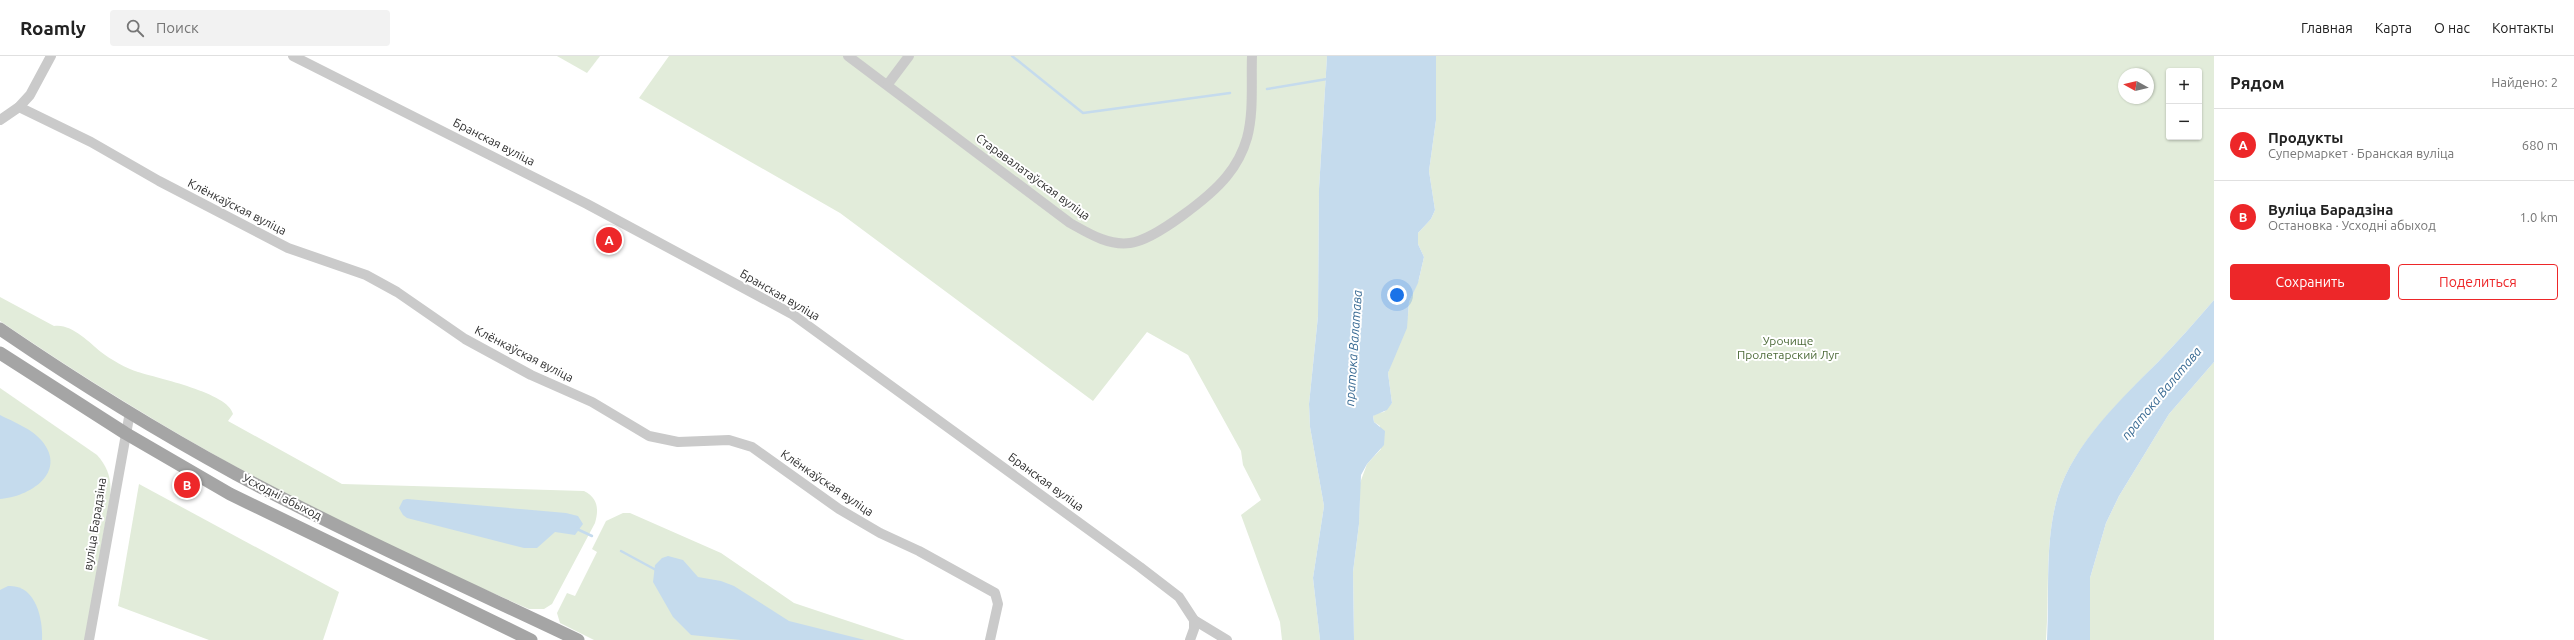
<!DOCTYPE html>
<html lang="ru">
<head>
<meta charset="utf-8">
<style>
	:root { --surface:#fff; --page:#f2f2f2; --text:#222; --muted:#767676; --line:#e0e0e0; --accent:#ed2729 }
	body { margin:0; font-family:Ubuntu,sans-serif; background:var(--page); color:var(--text) }
	.controls { position:absolute; right:12px; top:12px; display:grid; overflow:hidden; border-radius:4px; box-shadow:0 1px 3px #0004 }
	.controls button { width:36px; height:36px; display:grid; place-items:center; padding:0; border:0; border-bottom:1px solid var(--line); background:var(--surface); color:var(--text); font:20px sans-serif }
	.compass { position:absolute; left:2118px; top:12px; width:36px; height:36px; border-radius:50%; background:var(--surface); box-shadow:0 1px 3px #0004; rotate:278deg }
	.you { position:absolute; left:1397px; top:239px; width:14px; height:14px; margin:-10px; border:3px solid #fff; border-radius:50%; background:#1a73e8; box-shadow:0 0 0 6px #1a73e833 }
	.badge { display:grid; place-items:center; width:26px; height:26px; border-radius:50%; background:var(--accent); color:#fff; font-size:13px; font-weight:700 }
	.pin { position:absolute; translate:-50% -50%; border:2px solid #fff; box-shadow:0 1px 4px #0006 }
	.list { margin:0; padding:0; list-style:none }
	h2 { display:flex; justify-content:space-between; align-items:center; height:52px; margin:0; padding:0 16px; font-size:17px }
	h2 small { font-size:13px; font-weight:400; color:var(--muted) }
	.list li { display:grid; grid-template-columns:26px 1fr auto; gap:12px; align-items:center; box-sizing:border-box; height:72px; padding:0 16px; border-top:1px solid var(--line) }
	.list b { display:block; font-size:15px; white-space:nowrap }
	.list p { margin:0; font-size:13px; white-space:nowrap; color:var(--muted) }
	.list em { font-size:13px; font-style:normal; color:var(--muted) }
	.actions { display:flex; gap:8px; padding:12px 16px }
	.actions a { flex:1; padding:9px 0; border:1px solid var(--accent); border-radius:4px; text-align:center; font-size:14px; color:var(--accent) }
	.actions .main { background:var(--accent); color:#fff }
	.icon { flex:none; width:22px; height:22px; fill:none; stroke:currentColor; stroke-width:2; stroke-linecap:round; stroke-linejoin:round }
	.map { position:relative; flex:none; width:2214px; height:584px; overflow:hidden }
	header { display:flex; align-items:center; gap:24px; box-sizing:border-box; height:56px; padding:0 20px; background:var(--surface); border-bottom:1px solid var(--line) }
	header strong { font-size:19px }
	nav { display:flex; gap:22px; margin-inline-start:auto; font-size:14px }
	.search { width:280px; height:36px; background:var(--page); display:flex; align-items:center; gap:10px; box-sizing:border-box; padding:0 14px; border-radius:4px; color:var(--muted); font-size:15px }
	main { display:flex }
	aside { flex:1; background:var(--surface) }
	.map>svg:first-child { display:block }
</style>
</head>
<body>
<header>
<strong>Roamly</strong>
<div class="search"><svg class="icon" aria-label="search" viewBox="0 0 24 24"><circle cx="10" cy="10" r="6"/><path d="M15 15l6 6"/></svg>Поиск</div>
<nav><a>Главная</a><a>Карта</a><a>О нас</a><a>Контакты</a></nav>
</header>
<main>
<div class="map">
<svg width="2214" height="584" viewBox="0 0 2214 584">
	<rect width="100%" height="100%" fill="#fff"/>
	<g fill="#e2ecda" fill-rule="evenodd">
		<polygon points="557,0 600,0 587,17"/>
		<polygon points="669,0 1327,0 1319,133 1318,260 1309,348 1310,371 1324,450 1313,522 1320,584 1282,584 1280,566 1241,459 1261,444 1243,409 1241,395 1188,299 1147,276 1093,345 840,157 639,42"/>
		<path d="M 1436,0 L 2214,0 L 2214,244 C 2196,265 2178,285 2159,305 C 2122,343 2074,387 2058,439 C 2044,487 2050,536 2046,584 L 1354,584 L 1353,516 L 1359,468 L 1360,427 L 1367,408 L 1381,393 L 1380,370 L 1374,366 L 1373,360 L 1377,357 L 1384,356 L 1392,347 L 1388,317 L 1408,259 L 1409,246 L 1419,223 L 1424,201 L 1418,188 L 1418,177 L 1431,163 L 1435,154 L 1429,115 L 1436,64 ZM 2169,15 L 2199,15 L 2199,81 L 2169,81 ZM 2124,18 L 2148,18 L 2148,42 L 2124,42 Z"/>
		<path d="M 0,241 L 54,270 C 71,267 89,286 101,296 C 110,303 127,313 138,316 C 157,322 229,337 233,358 L 228,365 L 342,428 L 584,435 C 598,442 599,453 595,467 L 552,548 L 544,553 L 529,553 C 471,527 412,503 355,474 C 232,412 114,343 0,265 Z"/>
		<polygon points="2214,306 2214,584 2090,584 2090,522 2106,467 2119,440 2169,358"/>
		<path d="M 0,332 L 97,399 C 108,411 112,424 110,440 L 85,584 L 0,584 Z"/>
		<polygon points="139,428 339,536 323,584 209,584 118,550"/>
		<polygon points="623,457 630,457 721,497 794,547 905,584 594,584 560,567 557,557 567,537 575,540 597,496 592,493 606,465"/>
	</g>
	<g fill="#c5dbed">
		<polygon points="1327,0 1436,0 1436,64 1429,115 1435,154 1431,163 1418,177 1418,188 1424,201 1418,227 1409,246 1407,272 1388,317 1392,347 1387,354 1373,360 1374,366 1385,375 1384,389 1367,408 1361,419 1359,468 1353,516 1354,584 1320,584 1313,522 1324,450 1310,371 1309,348 1318,260 1319,133"/>
		<path d="M 2214,244 L 2214,306 L 2169,358 L 2119,440 L 2106,467 L 2090,522 L 2090,584 L 2047,584 C 2050,536 2044,487 2058,439 C 2074,387 2121,343 2159,305 C 2178,285 2196,265 2214,244 Z"/>
		<path d="M 0,359 C 14,366 32,373 42,385 C 68,417 29,441 0,443 Z"/>
		<polygon points="407,443 566,457 578,460 583,468 575,479 555,476 537,492 524,492 407,462 403,459 399,452 403,444"/>
		<polygon points="668,500 683,504 698,521 721,525 734,530 789,565 865,584 741,584 691,579 673,561 653,526 655,509 662,502"/>
		<path d="M 8,530 C 36,528 43,563 42,584 L 0,584 L 0,534 Z"/>
	</g>
	<g fill="none" stroke-linecap="round" stroke-linejoin="round">
		<g stroke="#c5dbed" stroke-width="2.5">
			<polyline points="1012,0 1083,57 1230,37"/>
			<polyline points="1267,33 1327,23"/>
			<polyline points="577,473 592,480"/>
			<polyline points="621,495 656,514"/>
		</g>
		<g stroke="#cacaca" stroke-width="10">
			<polyline points="293,0 587,148 792,258 1140,511 1179,541 1194,564 1227,584"/>
			<path d="M 848,0 L 1070,167 C 1088,177 1108,190 1130,187 C 1155,184 1211,140 1227,120 C 1236,109 1243,96 1247,82 C 1254,56 1251,27 1252,0"/>
			<polyline points="888,28 909,0"/>
			<polyline points="19,51 91,86 159,125 288,192 366,219 397,236 465,283 531,319 592,346 649,380 678,386 729,384 752,391 839,453 880,477 919,495 995,537 998,548 990,584"/>
			<polyline points="0,64 19,51 30,39 51,0"/>
			<polyline points="89,584 130,356"/>
			<polyline points="1190,584 1194,573 1194,564"/>
		</g>
		<g stroke="#a5a5a5" stroke-width="13">
			<path d="M 0,273 C 76,325 155,374 236,418 C 348,478 464,530 578,584"/>
			<polyline points="0,297 125,377 230,438 531,584"/>
		</g>
	</g>
	<g text-anchor="middle" stroke-width="4" stroke-linejoin="round" paint-order="stroke">
		<g font-size="12" fill="#2d2d2d" stroke="#fff">
			<text transform="translate(494 86) rotate(27)" y="4">Бранская вуліца</text>
			<text transform="translate(1033 121) rotate(36)" y="4">Старавалатаўская вуліца</text>
			<text transform="translate(237 151) rotate(27)" y="4">Клёнкаўская вуліца</text>
			<text transform="translate(780 239) rotate(30)" y="4">Бранская вуліца</text>
			<text transform="translate(524 298) rotate(27)" y="4">Клёнкаўская вуліца</text>
			<text transform="translate(1046 426) rotate(36)" y="4">Бранская вуліца</text>
			<text transform="translate(827 427) rotate(34)" y="4">Клёнкаўская вуліца</text>
			<text transform="translate(282 441) rotate(27)" y="4">Усходні абыход</text>
			<text transform="translate(95 468) rotate(-81)" y="4">вуліца Барадзіна</text>
		</g>
		<g font-size="12" fill="#4d6b39" stroke="#fff">
			<text x="1788" y="289">Урочище<tspan x="1788" dy="14">Пролетарский Луг</tspan></text>
		</g>
		<g font-size="13" font-style="italic" fill="#386a93" stroke="#fff">
			<text transform="translate(1353 292) rotate(-86)" y="5">пратока Валатава</text>
			<text transform="translate(2161 337) rotate(-50)" y="5">пратока Валатава</text>
		</g>
	</g>
</svg>
<div class="controls">
<button>+</button>
<button>−</button>
</div>
<svg class="compass" viewBox="-18 -18 36 36"><path d="M0-13l5 13h-10z" fill="#e53935"/><path d="M0 13l5-13h-10z" fill="#767676"/></svg>
<div class="you"></div>
<div class="pin badge" style="left:609px;top:184px">A</div>
<div class="pin badge" style="left:187px;top:429px">B</div>
</div>
<aside>
<h2>Рядом<small>Найдено: 2</small></h2>
<ul class="list">
<li><span class="badge">A</span><div><b>Продукты</b><p>Супермаркет · Бранская вуліца</p></div><em>680 m</em></li>
<li><span class="badge">B</span><div><b>Вуліца Барадзіна</b><p>Остановка · Усходні абыход</p></div><em>1.0 km</em></li>
</ul>
<div class="actions"><a class="main">Сохранить</a><a>Поделиться</a></div>
</aside>
</main>
</body>
</html>
